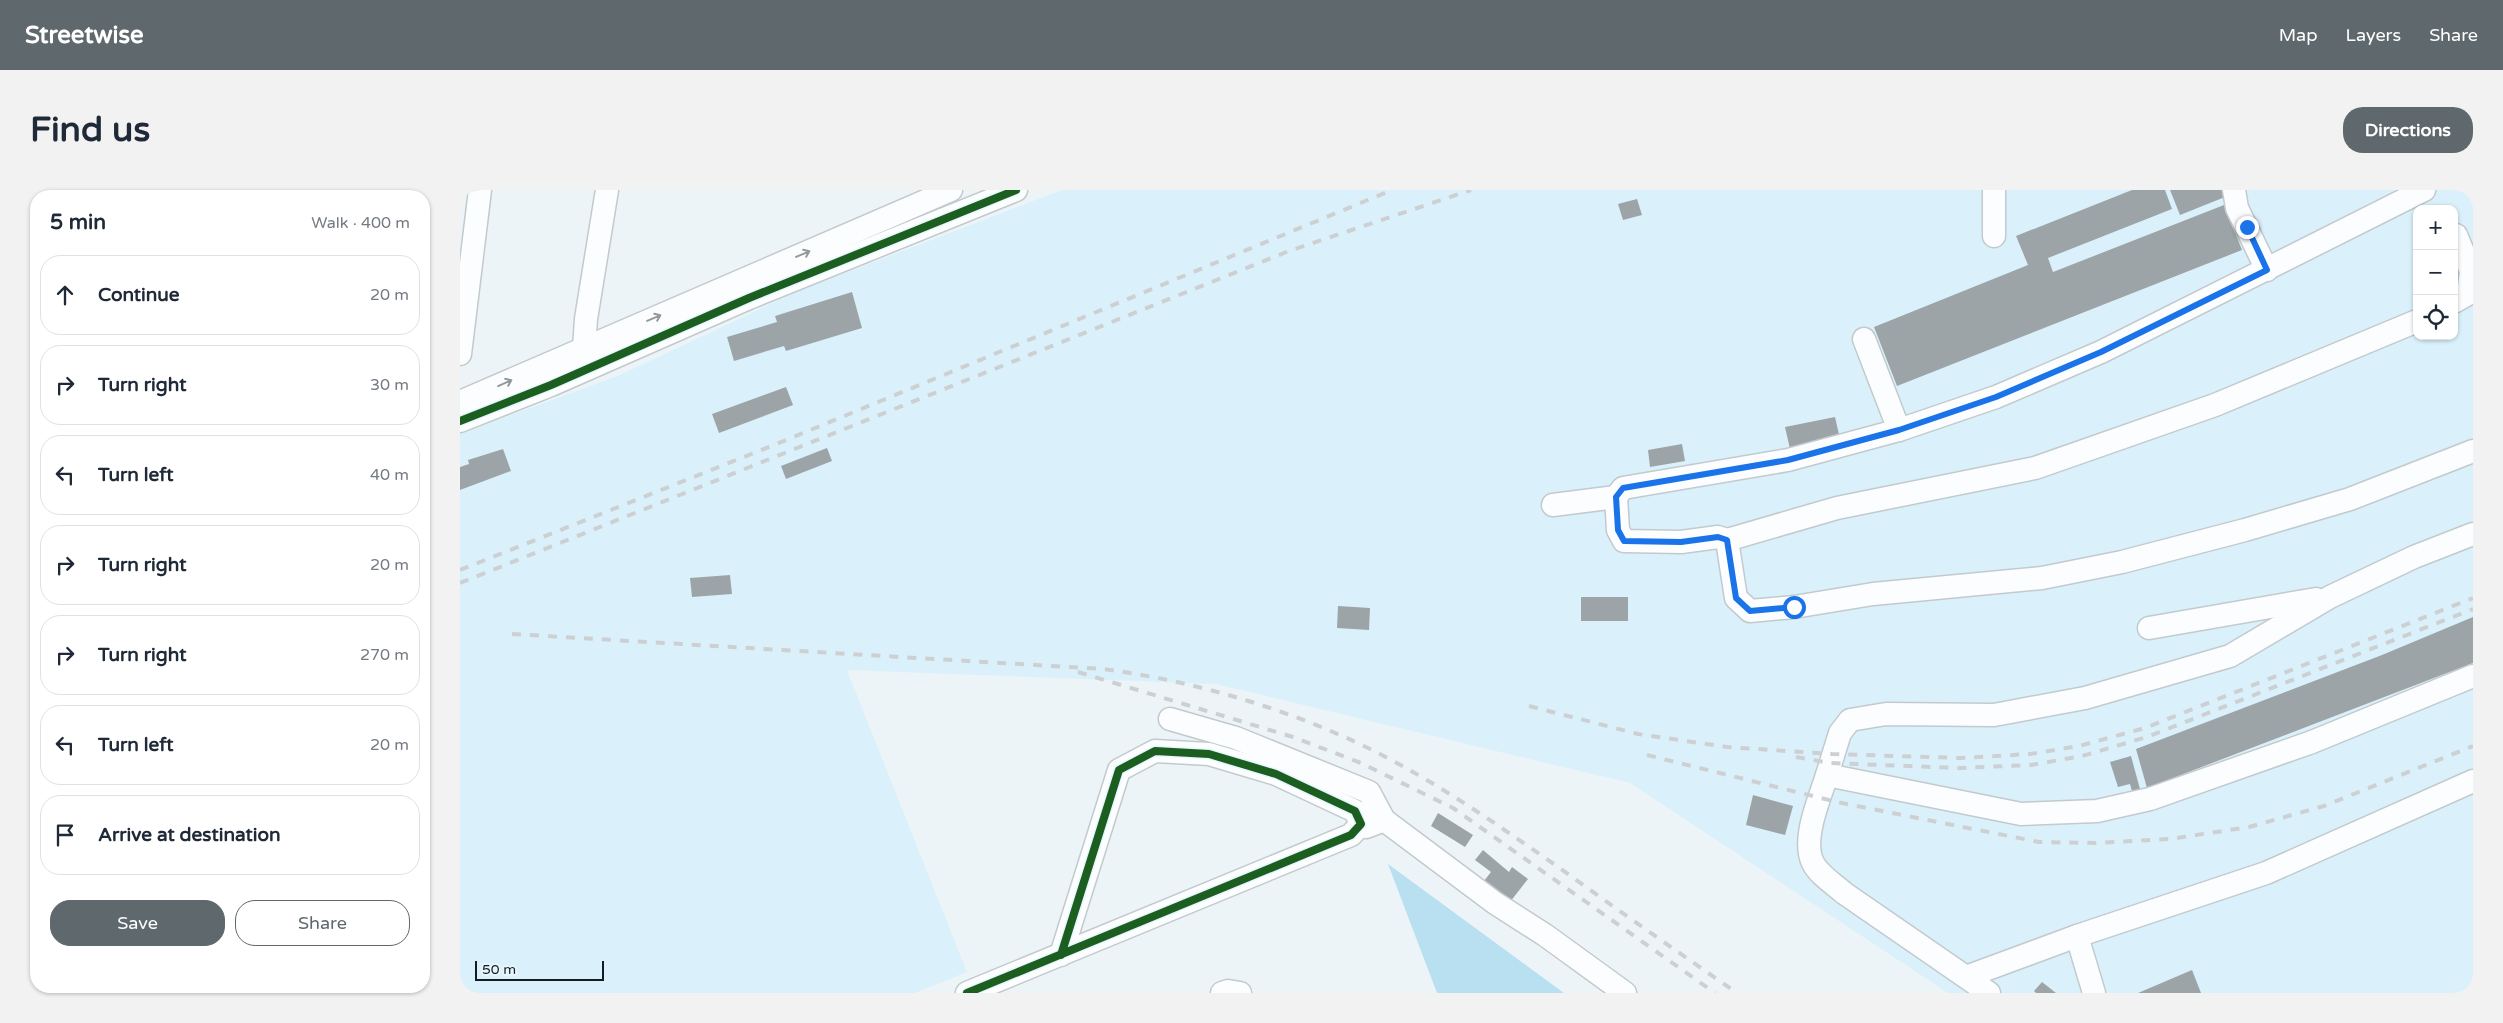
<!DOCTYPE html>
<html lang="en">
<head>
<meta charset="utf-8">
<style>
	:root { --surface:#fff; --page:#f2f2f3; --text:#1f2937; --muted:#747a83; --line:#e0e1e3; --accent:#5f686c }
	body { margin:0; font-family:"Varela Round",sans-serif; background:var(--page); color:var(--text) }
	.controls { position:absolute; right:15px; top:15px; display:grid; overflow:hidden; border-radius:10px; box-shadow:0 1px 4px #0004 }
	.controls button { width:45px; height:45px; display:grid; place-items:center; padding:0; border:0; border-bottom:1px solid var(--line); background:var(--surface); color:var(--text); font:25px sans-serif }
	.scale { position:absolute; left:15px; bottom:12px; width:129px; box-sizing:border-box; padding-left:5px; border:2px solid #131d21; border-top:0; font-size:14px; line-height:18px; white-space:nowrap; color:#131d21; -webkit-text-stroke:4px #e7f6fd; paint-order:stroke }
	.stop { position:absolute; width:15px; height:15px; margin:-11px; border:4px solid #1a73e8; border-radius:50%; background:#fff }
	.stop.end { background:#1a73e8; border-color:#fff; box-shadow:0 1px 5px #0008 }
	.list { margin:0; padding:0; list-style:none }
	h2 { display:flex; justify-content:space-between; align-items:center; height:65px; margin:0; padding:0 20px; font-size:21px }
	h2 small { font-size:16px; font-weight:400; color:var(--muted) }
	.list li { display:grid; grid-template-columns:32px 1fr auto; gap:15px; align-items:center; box-sizing:border-box; height:80px; margin:0 10px 10px; padding:0 10px; border:1px solid var(--line); border-radius:20px }
	.list b { display:block; font-size:19px; white-space:nowrap }
	.list em { font-size:16px; font-style:normal; color:var(--muted) }
	.actions { display:flex; gap:10px; padding:15px 20px }
	.actions a { flex:1; padding:11px 0; border:1px solid var(--accent); border-radius:20px; text-align:center; font-size:18px; color:var(--accent) }
	.actions .main { background:var(--accent); color:#fff }
	.icon { flex:none; width:28px; height:28px; fill:none; stroke:currentColor; stroke-width:2; stroke-linecap:round; stroke-linejoin:round }
	.map { position:relative; flex:none; width:2013px; height:803px; overflow:hidden; border-radius:20px }
	header { display:flex; align-items:center; gap:30px; box-sizing:border-box; height:70px; padding:0 25px; background:var(--accent); color:#fff }
	header strong { font-size:24px }
	nav { display:flex; gap:28px; margin-inline-start:auto; font-size:18px }
	.intro { display:flex; align-items:center; justify-content:space-between; box-sizing:border-box; height:120px; padding:0 30px }
	h1 { margin:0; font-size:35px }
	.button { padding:12px 22px; border-radius:20px; background:var(--accent); color:#fff; font-size:18px; font-weight:700 }
	main { display:flex; gap:30px; padding:0 30px }
	aside { flex:1; background:var(--surface); border-radius:20px; box-shadow:0 1px 4px #0004 }
	.map>svg:first-child { display:block }
</style>
</head>
<body>
<header>
<strong>Streetwise</strong>
<nav><a>Map</a><a>Layers</a><a>Share</a></nav>
</header>
<div class="intro"><h1>Find us</h1><a class="button">Directions</a></div>
<main>
<aside>
<h2>5 min<small>Walk · 400 m</small></h2>
<ul class="list">
<li><svg class="icon" aria-label="ahead" viewBox="0 0 24 24"><path d="M12 20V5M6 11l6-6 6 6"/></svg><div><b>Continue</b></div><em>20 m</em></li>
<li><svg class="icon" aria-label="right" viewBox="0 0 24 24"><path d="M7 20v-9h11M14 6l5 5-5 5"/></svg><div><b>Turn right</b></div><em>30 m</em></li>
<li><svg class="icon" aria-label="left" viewBox="0 0 24 24"><path d="M17 20v-9H6M10 6l-5 5 5 5"/></svg><div><b>Turn left</b></div><em>40 m</em></li>
<li><svg class="icon" aria-label="right" viewBox="0 0 24 24"><path d="M7 20v-9h11M14 6l5 5-5 5"/></svg><div><b>Turn right</b></div><em>20 m</em></li>
<li><svg class="icon" aria-label="right" viewBox="0 0 24 24"><path d="M7 20v-9h11M14 6l5 5-5 5"/></svg><div><b>Turn right</b></div><em>270 m</em></li>
<li><svg class="icon" aria-label="left" viewBox="0 0 24 24"><path d="M17 20v-9H6M10 6l-5 5 5 5"/></svg><div><b>Turn left</b></div><em>20 m</em></li>
<li><svg class="icon" aria-label="arrive" viewBox="0 0 24 24"><path d="M6 21V4h12l-3 4 3 4H6"/></svg><div><b>Arrive at destination</b></div></li>
</ul>
<div class="actions"><a class="main">Save</a><a>Share</a></div>
</aside>
<div class="map">
<svg width="2013" height="803" viewBox="0 0 2013 803">
	<rect width="100%" height="100%" fill="#ecf4f8"/>
	<path fill="#daf1fb" fill-rule="evenodd" d="M 602,0 L 2013,0 L 2013,803 L 1488,803 L 1170,593 L 756,494 L 387,480 L 507,782 L 455,803 L 0,803 L 0,244 L 160,185 L 338,101 ZM 1957,19 L 1994,19 L 1994,146 L 1957,146 Z"/>
	<polygon fill="#b8e0f0" points="928,674 1104,803 977,803"/>
	<g fill="#9da4a8">
		<polygon points="1672,0 1705,0 1712,19 1588,68 1593,82 1764,15 1782,60 1437,196 1414,137 1568,75 1556,46"/>
		<polygon points="1710,0 1768,0 1770,5 1720,25"/>
		<polygon points="1177,9 1182,25 1163,30 1158,14"/>
		<polygon points="392,102 402,138 326,161 324,156 274,171 267,147 317,132 315,126"/>
		<polygon points="326,197 333,215 259,243 252,224"/>
		<polygon points="1375,227 1380,249 1330,259 1325,237"/>
		<polygon points="1222,254 1225,271 1190,277 1188,260"/>
		<polygon points="367,258 372,271 326,289 321,276"/>
		<polygon points="43,259 51,281 0,300 0,277 9,274 8,270"/>
		<polygon points="270,385 272,404 232,407 230,388"/>
		<rect x="1121" y="407" width="47" height="24"/>
		<polygon points="878,416 910,418 909,440 877,438"/>
		<polygon points="2013,427 2013,473 1687,598 1676,559 1922,465"/>
		<polygon points="1671,566 1680,599 1672,601 1670,594 1658,597 1650,572"/>
		<polygon points="1293,605 1333,616 1325,645 1286,635"/>
		<polygon points="978,623 1013,645 1005,657 971,636"/>
		<polygon points="1023,660 1049,682 1052,677 1068,689 1050,712 1024,691 1031,682 1015,670"/>
		<polygon points="1732,780 1741,803 1678,803"/>
		<polygon points="1582,792 1596,803 1576,803 1574,801"/>
	</g>
	<g fill="none" stroke-linecap="round" stroke-linejoin="round">
		<g stroke="#c2cace" stroke-width="25">
			<g id="minor">
				<polyline points="1774,0 1777,18 1807,80"/>
				<polyline points="1964,0 1641,162 1536,207 1439,240 1328,270 1163,298 1156,307 1158,340 1164,351 1221,352 1258,347 1267,350 1276,408 1290,421 1334,417 1413,404 1582,388 1662,372 1785,340 1890,309 2013,261"/>
				<polyline points="1534,46 1534,0"/>
				<polyline points="1994,112 2008,104 2011,81 1996,45"/>
				<polyline points="1404,149 1439,240"/>
				<polyline points="0,164 20,0"/>
				<polyline points="126,169 124,158 126,129 147,0"/>
				<polyline points="0,212 491,0"/>
				<polyline points="0,231 91,195 289,108 556,0"/>
				<polyline points="1093,315 1156,307"/>
				<polyline points="1267,350 1377,318 1575,278 1755,215 1957,131"/>
				<polyline points="1689,438 1856,409"/>
				<polyline points="710,529 776,548 909,602 924,630"/>
				<polyline points="1367,585 1380,543 1390,530 1426,524 1534,525 1625,508 1770,466 1870,407 1954,367 2013,344"/>
				<polyline points="901,634 906,637 924,630 1035,713 1085,745 1165,803"/>
				<polyline points="1506,787 1617,746"/>
				<polyline points="507,803 891,645 901,634 895,621 816,584 749,564 695,561 659,580 601,765"/>
				<polyline points="762,803 768,801 780,803"/>
				<path d="M 1529,803 L 1384,703 C 1374,694 1359,685 1353,673 C 1341,649 1360,608 1367,585 L 1561,624 L 1637,621 L 1690,609 L 1852,552 L 2013,486"/>
				<polyline points="1634,803 1617,746 1806,683 2013,591"/>
			</g>
		</g>
		<use href="#minor" stroke="#fcfdfe" stroke-width="22"/>
		<g stroke="#cdd0d2" stroke-width="4" stroke-dasharray="9 9" stroke-linecap="butt">
			<polyline points="0,380 314,255 932,0"/>
			<polyline points="0,393 829,61 1011,0"/>
			<path d="M 52,444 L 643,479 C 736,491 836,521 920,564 C 984,597 1042,638 1101,679 C 1159,721 1218,762 1277,803"/>
			<polyline points="618,482 833,547 901,573 993,618 1255,803"/>
			<polyline points="1069,516 1178,544 1267,557 1372,564 1500,568 1570,564 1619,556 1685,538 2013,408"/>
			<polyline points="1187,565 1377,612 1579,652 1635,653 1710,649 1789,637 1864,616 2013,556"/>
			<polyline points="1336,567 1370,573 1499,578 1571,575 1622,566 1687,547 2013,419"/>
		</g>
		<g stroke="#e7f6fd" stroke-width="11">
			<g id="cycleway">
				<polyline points="0,231 91,195 289,108 556,0"/>
				<polyline points="507,803 891,645 901,634 895,621 816,584 749,564 695,561 659,580 601,765"/>
			</g>
		</g>
		<use href="#cycleway" stroke="#1b5e20" stroke-width="8"/>
	</g>
	<defs><path id="oneway-shaft" d="M-6 0H5M1.5-3L5.5 0L1.5 3" fill="none" stroke-width="1.6" stroke-linecap="round" stroke-linejoin="round" transform="scale(1.25)"/></defs>
	<g stroke="#93989b">
		<use href="#oneway-shaft" transform="translate(343 64) rotate(-23)"/>
		<use href="#oneway-shaft" transform="translate(194 128) rotate(-23)"/>
		<use href="#oneway-shaft" transform="translate(45 193) rotate(-24)"/>
	</g>
	<g fill="none" stroke-linecap="round" stroke-linejoin="round">
		<polyline stroke="#1a73e8" stroke-width="6" points="1334,417 1290,421 1276,408 1267,350 1258,347 1221,352 1164,351 1158,340 1156,307 1163,298 1328,270 1439,240 1536,207 1641,162 1807,80 1787,37"/>
	</g>
</svg>
<div class="controls">
<button>+</button>
<button>−</button>
<button><svg class="icon" aria-label="locate" viewBox="0 0 24 24"><circle cx="12" cy="12" r="6"/><path d="M12 2v4M12 18v4M2 12h4M18 12h4"/></svg></button>
</div>
<div class="scale">50 m</div>
<div class="stop" style="left:1334px;top:417px"></div>
<div class="stop end" style="left:1787px;top:37px"></div>
</div>
</main>
</body>
</html>
